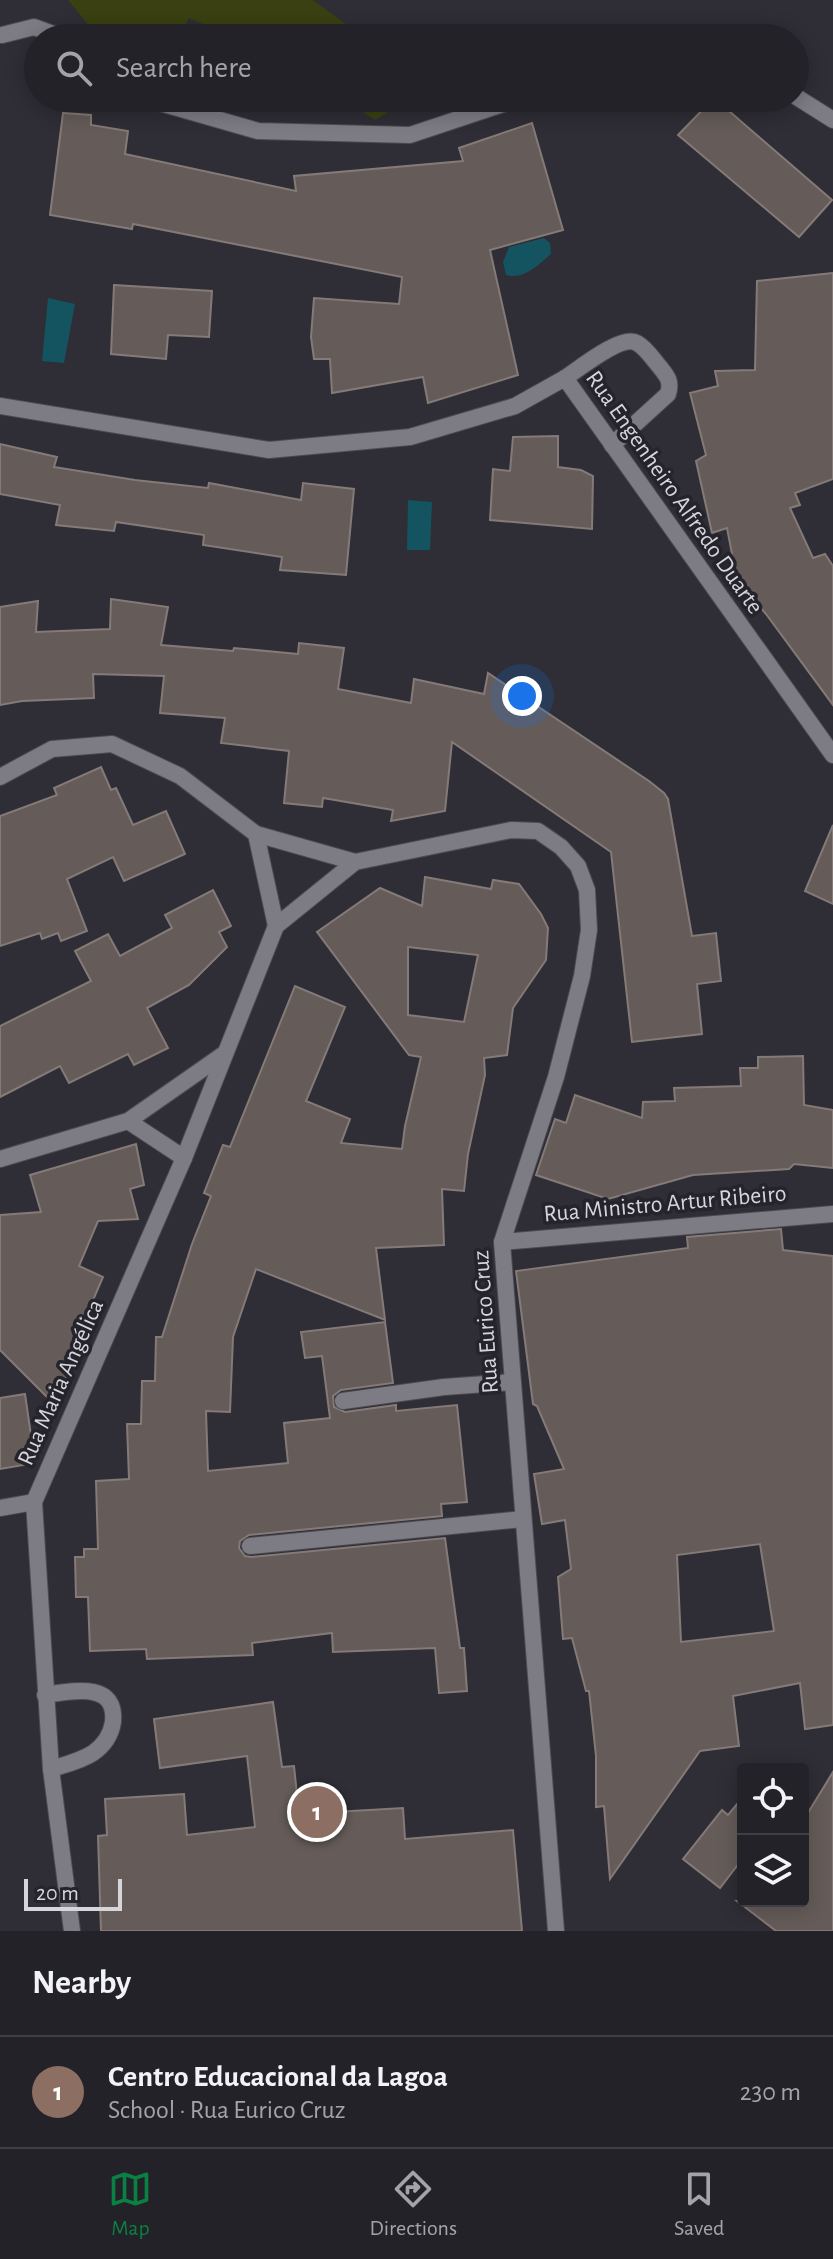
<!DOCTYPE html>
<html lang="en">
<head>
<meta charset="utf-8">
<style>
	:root { --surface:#232228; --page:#2f2f34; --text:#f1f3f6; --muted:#a3a4a8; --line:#403f45; --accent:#0b8043 }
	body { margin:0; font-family:"Alegreya Sans",sans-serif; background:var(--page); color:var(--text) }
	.controls { position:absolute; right:24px; bottom:24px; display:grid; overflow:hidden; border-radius:8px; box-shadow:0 4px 20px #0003 }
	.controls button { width:72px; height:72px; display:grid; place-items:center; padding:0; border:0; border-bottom:2px solid var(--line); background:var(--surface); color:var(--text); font:40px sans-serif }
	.scale { position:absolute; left:24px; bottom:20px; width:98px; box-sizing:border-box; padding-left:8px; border:4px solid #d6d5da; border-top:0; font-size:22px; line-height:28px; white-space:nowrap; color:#d6d5da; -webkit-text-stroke:6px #25232b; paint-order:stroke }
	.you { position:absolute; left:522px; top:696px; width:28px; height:28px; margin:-20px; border:6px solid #fff; border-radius:50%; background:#1a73e8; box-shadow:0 0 0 12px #1a73e833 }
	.badge { display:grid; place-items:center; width:52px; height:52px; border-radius:50%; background:var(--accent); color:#fff; font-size:26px; font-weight:700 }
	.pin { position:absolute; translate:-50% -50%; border:4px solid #fff; box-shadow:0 2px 8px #0006 }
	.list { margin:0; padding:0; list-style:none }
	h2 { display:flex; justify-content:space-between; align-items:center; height:104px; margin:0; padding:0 32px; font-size:34px }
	h2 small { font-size:26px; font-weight:400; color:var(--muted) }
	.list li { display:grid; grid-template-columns:52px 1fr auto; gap:24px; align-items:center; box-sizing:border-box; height:112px; padding:0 32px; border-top:2px solid var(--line) }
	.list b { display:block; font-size:30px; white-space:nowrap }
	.list p { margin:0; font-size:26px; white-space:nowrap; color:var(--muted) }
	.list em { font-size:26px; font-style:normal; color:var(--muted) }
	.icon { flex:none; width:44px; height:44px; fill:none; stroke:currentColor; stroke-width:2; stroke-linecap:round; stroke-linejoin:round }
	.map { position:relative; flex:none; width:833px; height:1931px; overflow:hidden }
	.search { position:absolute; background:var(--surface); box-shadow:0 4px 20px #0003; left:24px; right:24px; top:24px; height:88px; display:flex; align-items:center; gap:20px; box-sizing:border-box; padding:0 28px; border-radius:44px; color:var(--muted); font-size:30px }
	.sheet { height:216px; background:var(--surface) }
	nav { display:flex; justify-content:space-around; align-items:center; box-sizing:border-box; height:112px; border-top:2px solid var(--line); background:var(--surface); font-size:22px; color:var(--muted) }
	nav a { display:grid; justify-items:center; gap:4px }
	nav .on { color:var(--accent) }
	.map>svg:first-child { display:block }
</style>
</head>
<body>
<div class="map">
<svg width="833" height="1931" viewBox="0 0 833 1931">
	<rect width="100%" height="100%" fill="#2f2d35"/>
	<g fill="#3a4011">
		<polygon points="68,0 313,0 365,38 235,38 189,18 178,38 99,38"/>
		<polygon points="340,98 412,98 375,120"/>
	</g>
	<g fill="#145460">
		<path d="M 544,238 L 550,243 L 551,254 C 538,265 524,280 506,275 L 503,262 L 509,247 Z"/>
		<polygon points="48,298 75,304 64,363 42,361"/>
		<polygon points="408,500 432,502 430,550 407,550"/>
	</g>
	<g fill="#655c59" stroke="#847a77" stroke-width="2" fill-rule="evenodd">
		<polygon points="714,98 832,200 799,237 678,135"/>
		<polygon points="63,113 91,115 91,125 128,131 125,154 296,191 294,176 463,161 459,148 532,123 563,230 490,250 518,375 428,403 423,377 332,393 330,359 314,359 311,337 314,298 399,304 402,277 133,224 132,229 50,215"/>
		<polygon points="833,273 833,479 795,493 800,505 790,508 813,558 825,554 833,566 833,705 766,614 737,580 727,528 712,533 696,461 706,455 690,393 718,386 715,371 755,370 757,281"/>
		<polygon points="114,285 212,291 209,337 168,335 166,359 111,354"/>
		<polygon points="558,436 558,467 581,470 593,476 592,529 490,520 493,469 510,471 513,437"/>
		<polygon points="0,444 57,457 54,467 135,480 208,488 209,483 301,500 303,483 354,489 346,575 280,570 282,557 203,545 204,535 116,522 114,531 56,525 60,505 0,494"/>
		<polygon points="111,599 168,607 161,645 233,651 234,648 298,654 299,643 344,648 338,689 411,703 414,679 484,694 488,673 649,781 664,793 668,799 692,936 716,933 721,981 697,984 702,1034 632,1042 611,852 452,742 445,811 391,821 393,810 323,798 322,807 284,803 289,751 221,743 225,718 160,713 164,676 93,674 94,698 22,701 0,705 0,607 38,601 36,632 110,629"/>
		<polygon points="101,767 111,790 116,788 133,825 166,811 185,854 124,881 113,857 67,879 87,931 61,941 58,933 42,939 40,933 0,946 0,816 57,795 54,788"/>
		<polygon points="833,825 833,904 805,891"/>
		<path d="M 425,877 L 491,889 L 493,880 L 519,884 L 541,914 L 548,928 L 546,960 L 513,1008 L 507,1055 L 484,1058 L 485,1075 L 468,1154 L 464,1191 L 442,1189 L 444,1245 L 376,1248 L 385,1320 L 256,1269 L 233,1337 L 230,1412 L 206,1411 L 208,1471 L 288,1463 L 284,1423 L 330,1418 L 322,1356 L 305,1358 L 301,1332 L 385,1322 L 393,1383 L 341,1390 L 333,1396 L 334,1407 L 345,1412 L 396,1405 L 396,1411 L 457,1405 L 467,1502 L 441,1504 L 442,1516 L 249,1535 L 240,1541 L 239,1548 L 245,1556 L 251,1557 L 445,1538 L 460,1648 L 464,1648 L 467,1691 L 439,1693 L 435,1648 L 333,1652 L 332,1633 L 252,1643 L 253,1655 L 147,1659 L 146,1649 L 90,1651 L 88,1597 L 76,1597 L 75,1557 L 84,1557 L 84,1549 L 98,1549 L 96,1481 L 129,1479 L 127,1424 L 141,1424 L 142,1381 L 155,1381 L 156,1337 L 162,1337 L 192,1244 L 211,1196 L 204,1193 L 223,1145 L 230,1147 L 295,986 L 345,1007 L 306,1101 L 350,1119 L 341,1143 L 402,1149 L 405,1126 L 421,1057 L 409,1055 L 317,932 L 380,888 L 422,906 ZM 408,947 L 478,955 L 464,1022 L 408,1015 Z"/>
		<polygon points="213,890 231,926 219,932 227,947 189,985 147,1008 168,1048 134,1065 128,1054 69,1083 60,1066 0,1097 0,1026 91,981 75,951 108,934 120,956 172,928 165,915"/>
		<polygon points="803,1056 804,1105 833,1110 833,1168 794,1164 789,1169 693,1175 608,1199 536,1175 555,1119 566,1123 575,1095 642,1118 643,1102 675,1101 674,1088 741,1086 740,1068 758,1068 758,1057"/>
		<polygon points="136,1144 144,1185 130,1189 138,1219 98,1221 79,1266 103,1277 81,1328 88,1332 54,1404 0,1350 0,1215 41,1212 30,1175"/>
		<path d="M 781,1229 L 783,1250 L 833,1256 L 833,1725 L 805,1729 L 800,1683 L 733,1696 L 739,1746 L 700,1751 L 610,1879 L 604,1806 L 596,1807 L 596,1756 L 589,1691 L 586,1691 L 572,1638 L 563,1639 L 558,1577 L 571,1569 L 565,1520 L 542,1524 L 534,1474 L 564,1469 L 537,1406 L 533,1404 L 516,1271 L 688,1248 L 687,1237 ZM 760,1544 L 774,1631 L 681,1642 L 677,1555 Z"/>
		<polygon points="25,1394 35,1463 0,1469 0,1398"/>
		<polygon points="273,1702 282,1767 294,1766 299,1814 403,1808 405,1839 513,1830 522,1931 101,1931 98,1836 107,1835 105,1799 184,1794 187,1835 255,1827 247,1756 160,1768 154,1719"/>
		<polygon points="833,1772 833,1931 776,1931 737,1901 803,1901 803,1821"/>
		<polygon points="743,1797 743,1858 720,1888 683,1859 722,1810 728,1815"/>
	</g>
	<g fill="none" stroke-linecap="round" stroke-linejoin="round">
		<g stroke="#4c4b51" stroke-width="18">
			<path id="service" d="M 45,1695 C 72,1691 117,1681 113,1722 C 111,1735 103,1746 93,1753 C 81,1761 64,1765 51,1769"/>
		</g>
		<g stroke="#4c4b51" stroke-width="18">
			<g id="minor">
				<polyline points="2,35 34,27 64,38"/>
				<polyline points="795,96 833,120"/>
				<polyline points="143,98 258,131 410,135 521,98"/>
				<path d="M 565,378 C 580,368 622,334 637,343 C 646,348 653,359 659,366 C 667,376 672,381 668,394 L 612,445"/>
				<polyline points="0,406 269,450 410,437 515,406 565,378 833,755"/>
				<polyline points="0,777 52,749 112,744 180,776 256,834 355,862"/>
				<polyline points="256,834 276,926"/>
				<polyline points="128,1121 184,1158"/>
				<polyline points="0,1159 128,1121 224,1054"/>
				<polyline points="502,1242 833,1214"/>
				<polyline points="343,1401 444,1387 512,1382"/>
				<polyline points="0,1508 34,1502"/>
				<polyline points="250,1546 523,1519"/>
				<polyline points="72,1931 51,1769 34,1502 184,1158 276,926 355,862 511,830 538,831 561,847 578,866 587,890 589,930 582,976 556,1077 502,1242 556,1931"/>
			</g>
		</g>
		<use href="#service" stroke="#7d7c84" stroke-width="16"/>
		<use href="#minor" stroke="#7d7c84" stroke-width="16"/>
	</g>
	<g text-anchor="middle" stroke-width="7" stroke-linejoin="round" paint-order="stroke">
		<g font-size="24" fill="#d6d5da" stroke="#25232b">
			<text transform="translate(675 492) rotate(55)" y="8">Rua Engenheiro Alfredo Duarte</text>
			<text transform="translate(665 1203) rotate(-5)" y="8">Rua Ministro Artur Ribeiro</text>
			<text transform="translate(485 1322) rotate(-94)" y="8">Rua Eurico Cruz</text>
			<text transform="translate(60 1382) rotate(-66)" y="8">Rua Maria Angélica</text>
		</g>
	</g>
</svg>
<div class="controls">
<button><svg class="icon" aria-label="locate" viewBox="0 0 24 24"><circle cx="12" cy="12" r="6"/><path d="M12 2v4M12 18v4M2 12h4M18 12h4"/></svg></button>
<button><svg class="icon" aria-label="layers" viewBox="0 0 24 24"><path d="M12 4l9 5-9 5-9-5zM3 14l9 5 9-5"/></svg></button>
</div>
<div class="scale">20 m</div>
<div class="you"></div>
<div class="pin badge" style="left:317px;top:1812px;background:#8d6e63">1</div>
<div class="search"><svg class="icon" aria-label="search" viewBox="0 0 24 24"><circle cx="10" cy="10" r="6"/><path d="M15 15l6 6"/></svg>Search here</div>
</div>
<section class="sheet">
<h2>Nearby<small></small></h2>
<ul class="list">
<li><span class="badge" style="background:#8d6e63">1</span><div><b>Centro Educacional da Lagoa</b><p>School · Rua Eurico Cruz</p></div><em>230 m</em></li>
</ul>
</section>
<nav>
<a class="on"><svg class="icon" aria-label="map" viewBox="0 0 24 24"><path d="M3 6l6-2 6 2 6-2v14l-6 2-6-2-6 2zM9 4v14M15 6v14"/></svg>Map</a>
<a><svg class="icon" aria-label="directions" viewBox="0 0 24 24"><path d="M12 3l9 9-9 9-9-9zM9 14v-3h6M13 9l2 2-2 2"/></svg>Directions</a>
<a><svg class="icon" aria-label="saved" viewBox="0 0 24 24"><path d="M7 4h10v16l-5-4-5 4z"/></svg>Saved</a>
</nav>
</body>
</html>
